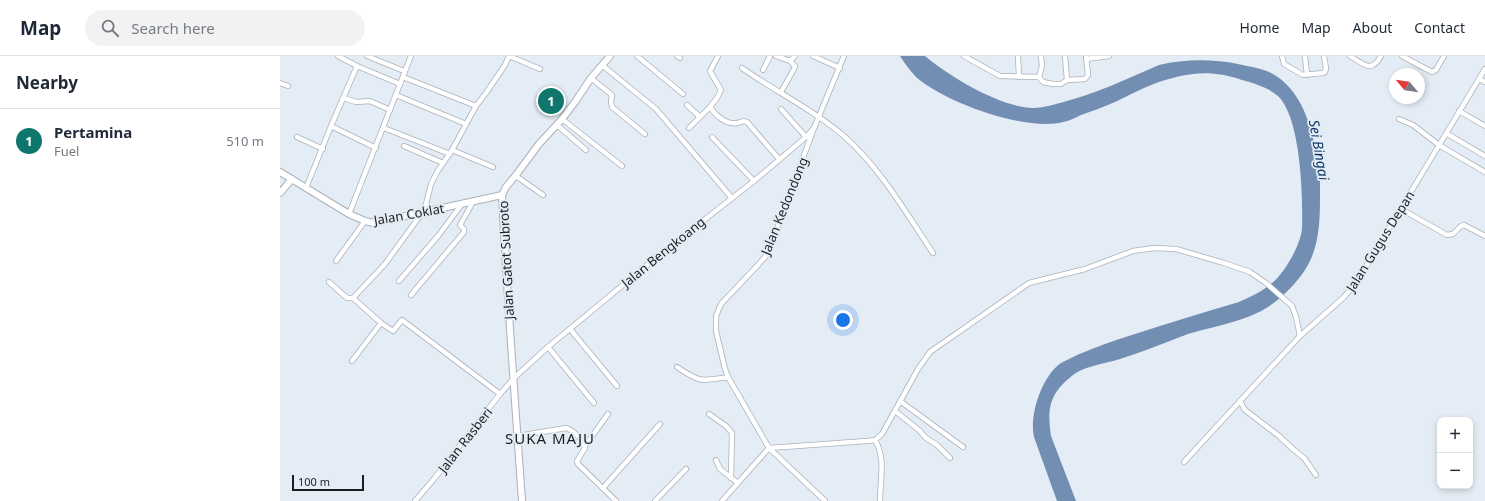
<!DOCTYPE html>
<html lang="en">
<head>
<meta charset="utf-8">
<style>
	:root { --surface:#fff; --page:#f2f2f3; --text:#1f2937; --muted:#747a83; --line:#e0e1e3; --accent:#0f766e }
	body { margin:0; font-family:"Noto Sans",sans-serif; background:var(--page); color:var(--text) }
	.controls { position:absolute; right:12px; bottom:12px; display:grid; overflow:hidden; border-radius:8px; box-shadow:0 2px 6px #0003 }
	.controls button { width:36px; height:36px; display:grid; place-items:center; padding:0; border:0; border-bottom:1px solid var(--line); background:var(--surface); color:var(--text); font:20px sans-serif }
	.compass { position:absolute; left:1109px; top:12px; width:36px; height:36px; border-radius:50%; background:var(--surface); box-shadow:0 2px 6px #0003; rotate:299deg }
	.scale { position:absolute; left:12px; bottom:10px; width:72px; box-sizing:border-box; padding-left:4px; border:2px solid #1b1e21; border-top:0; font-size:11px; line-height:14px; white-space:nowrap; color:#1b1e21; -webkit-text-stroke:3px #e4ecf5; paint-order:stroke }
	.you { position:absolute; left:563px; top:264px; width:14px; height:14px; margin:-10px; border:3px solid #fff; border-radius:50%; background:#1a73e8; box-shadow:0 0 0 6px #1a73e833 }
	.badge { display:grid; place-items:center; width:26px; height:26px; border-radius:50%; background:var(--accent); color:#fff; font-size:13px; font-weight:700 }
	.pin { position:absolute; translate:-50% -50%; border:2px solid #fff; box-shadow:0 1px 4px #0006 }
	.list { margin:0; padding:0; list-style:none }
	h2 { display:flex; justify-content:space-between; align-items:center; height:52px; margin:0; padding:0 16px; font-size:17px }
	h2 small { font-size:13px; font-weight:400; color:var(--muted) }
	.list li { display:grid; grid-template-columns:26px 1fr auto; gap:12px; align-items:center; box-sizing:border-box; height:64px; padding:0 16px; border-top:1px solid var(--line) }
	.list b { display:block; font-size:15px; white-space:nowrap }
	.list p { margin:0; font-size:13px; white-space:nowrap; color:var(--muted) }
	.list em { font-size:13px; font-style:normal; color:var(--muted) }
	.icon { flex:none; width:22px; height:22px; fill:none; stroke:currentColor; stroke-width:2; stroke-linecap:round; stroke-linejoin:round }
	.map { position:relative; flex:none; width:1205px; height:445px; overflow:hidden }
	header { display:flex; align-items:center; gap:24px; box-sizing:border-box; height:56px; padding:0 20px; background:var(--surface); border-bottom:1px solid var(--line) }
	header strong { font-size:19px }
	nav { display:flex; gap:22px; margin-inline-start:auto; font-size:14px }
	.search { width:280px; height:36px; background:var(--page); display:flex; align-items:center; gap:10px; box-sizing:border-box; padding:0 14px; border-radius:22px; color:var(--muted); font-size:15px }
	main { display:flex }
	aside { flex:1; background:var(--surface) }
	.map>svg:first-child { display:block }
</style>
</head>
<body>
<header>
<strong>Map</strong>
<div class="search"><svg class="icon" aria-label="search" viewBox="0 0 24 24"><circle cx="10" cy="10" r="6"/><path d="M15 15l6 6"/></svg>Search here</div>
<nav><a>Home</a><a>Map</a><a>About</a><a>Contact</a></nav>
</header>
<main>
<aside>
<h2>Nearby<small></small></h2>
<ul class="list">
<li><span class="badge">1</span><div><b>Pertamina</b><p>Fuel</p></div><em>510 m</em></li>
</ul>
</aside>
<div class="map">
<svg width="1205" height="445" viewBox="0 0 1205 445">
	<rect width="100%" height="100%" fill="#e4ecf5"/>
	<path fill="#728eb3" d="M 620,0 L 645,0 C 670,21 720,51 753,52 C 762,52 772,49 780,47 C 815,38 847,23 879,9 C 905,3 933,3 958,8 C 970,11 982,12 993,18 C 1019,33 1029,63 1035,90 C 1036,96 1039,103 1039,109 C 1040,118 1040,127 1040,136 C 1040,166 1040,196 1020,221 C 1009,235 994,249 977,257 C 956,267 931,271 908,278 C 886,286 865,295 843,302 C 829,307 804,310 793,319 C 769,338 767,352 771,380 L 796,445 L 777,445 L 754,381 C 749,359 762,320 781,307 C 786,304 792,302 797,299 C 816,291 835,284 855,278 C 889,267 924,256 959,246 C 970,241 981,236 991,228 C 1004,218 1021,189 1022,172 C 1023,141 1021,62 998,40 C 989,32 974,27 962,24 C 932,14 912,16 882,25 C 866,30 850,39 835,46 C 824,51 812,55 801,59 C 795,62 789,65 783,66 C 746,76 664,46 636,21 C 630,14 625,8 620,0 Z"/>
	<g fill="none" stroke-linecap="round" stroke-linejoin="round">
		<g stroke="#aab1ba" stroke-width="6">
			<g id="street">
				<polyline points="58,0 77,10 120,28"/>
				<polyline points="87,0 124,15"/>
				<polyline points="229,0 260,13"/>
				<polyline points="357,0 403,38"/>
				<polyline points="397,0 400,2"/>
				<path d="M 438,0 L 430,15 L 441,34 L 437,42 L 430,51 C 435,59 446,69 457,67 C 462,66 462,64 467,66 L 499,103"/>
				<polyline points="496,0 510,5 515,0"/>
				<polyline points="533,0 560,12"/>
				<polyline points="684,0 720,20 759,21 763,26 773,28 781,28 787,24 805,23 808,19 806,0"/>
				<polyline points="738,0 739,21"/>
				<polyline points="785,0 787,24"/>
				<polyline points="1002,0 1004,8 1023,19 1043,17 1045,16 1046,12 1044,0"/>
				<polyline points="1025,0 1027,19"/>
				<path d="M 1070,0 C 1084,8 1091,18 1101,0"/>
				<polyline points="1122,0 1152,16 1156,14 1164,0"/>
				<polyline points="806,3 829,0"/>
				<polyline points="322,9 376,53 451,141"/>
				<path d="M 462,12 C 496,36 534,54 565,81 C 601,113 626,157 653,197"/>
				<polyline points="483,14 490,0"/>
				<polyline points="123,21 196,50"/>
				<polyline points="759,21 762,10 761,0"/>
				<polyline points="311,22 332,39 331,46 332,51 365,78"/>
				<polyline points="1199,23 1205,26"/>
				<polyline points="0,27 8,30"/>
				<polyline points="501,36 514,13 515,10 510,5"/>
				<polyline points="116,39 186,68"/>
				<polyline points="63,42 76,46 90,45 110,54"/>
				<polyline points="407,49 420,61"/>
				<polyline points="501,53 526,81"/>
				<polyline points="1179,55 1205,70"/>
				<polyline points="282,63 342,110"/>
				<polyline points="1119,63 1133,69 1159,89 1205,116"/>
				<polyline points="277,69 306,94"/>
				<polyline points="51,70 96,92"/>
				<polyline points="104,72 170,98"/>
				<polyline points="409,72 430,51"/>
				<polyline points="1166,77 1205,100"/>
				<polyline points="17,81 43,93"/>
				<polyline points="432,81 474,125"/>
				<polyline points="124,90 163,107"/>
				<polyline points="172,94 213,111"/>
				<polyline points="236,120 263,139"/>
				<polyline points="26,132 51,70 77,10"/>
				<polyline points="1121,153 1167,179 1173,178 1181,170 1184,169 1205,180"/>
				<polyline points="144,156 151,128 157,116 172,94 196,50 206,37 225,9 229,0"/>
				<polyline points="69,158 131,0"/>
				<polyline points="56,205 85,165"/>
				<polyline points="119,225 158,180 182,148"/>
				<polyline points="49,226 67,242 73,242 105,208 142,157"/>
				<polyline points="131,239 184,176 184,173 180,169 193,146"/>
				<polyline points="73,242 101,267 113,275 122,264 220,338"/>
				<polyline points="290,273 337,330"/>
				<polyline points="268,291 314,347"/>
				<polyline points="72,305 101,267"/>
				<path d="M 397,311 C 420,327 422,325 448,321"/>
				<polyline points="620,345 683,391"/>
				<polyline points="960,345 965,354 999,380 1014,394 1024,402 1036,419"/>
				<polyline points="615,355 639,374 646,382 657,389 670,402"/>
				<polyline points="429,358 446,370 452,377 451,422"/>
				<path d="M 238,380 L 286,372 C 293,374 304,385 305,392 L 297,405 L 298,408 L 336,445"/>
				<path d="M 595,384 C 606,402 600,425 600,445"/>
				<polyline points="305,390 328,358"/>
				<polyline points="436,404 440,413 458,427"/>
				<polyline points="904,406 1020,280 1064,241 1076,227 1205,13"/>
				<polyline points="323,432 380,368"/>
				<polyline points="135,445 154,423 220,338 234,322 268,291 378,200 474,125 526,81 534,72"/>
				<polyline points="375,445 406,413"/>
				<polyline points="442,445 489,392 587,385 595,384 602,378 638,313 650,296 749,227 805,213 853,195 874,192 896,193 944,207 970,216 986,227 1012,250 1016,261 1020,280"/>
				<polyline points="545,445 489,392 448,321 445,313 436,275 436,260 441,248 477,210 485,201 490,192 534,72 564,0"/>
			</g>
		</g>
		<g stroke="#aab1ba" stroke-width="8">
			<g id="secondary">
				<polyline points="0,116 69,158 85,165 94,167 222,139"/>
				<polyline points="0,137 12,123"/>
				<path d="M 242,445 C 235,343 227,241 222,139 L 226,131 L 236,119 L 259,88 L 282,63 L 295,46 L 311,22 L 330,0"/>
			</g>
		</g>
		<use href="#street" stroke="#fff" stroke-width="4.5"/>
		<use href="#secondary" stroke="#fff" stroke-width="6"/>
	</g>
	<g text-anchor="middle" stroke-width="3.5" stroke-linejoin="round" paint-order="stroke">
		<g font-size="13" fill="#1b1e21" stroke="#e4ecf5">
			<text transform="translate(504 150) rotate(-68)" y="5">Jalan Kedondong</text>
			<text transform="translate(129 158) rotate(-10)" y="5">Jalan Coklat</text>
			<text transform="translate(1100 185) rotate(-58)" y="5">Jalan Gugus Depan</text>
			<text transform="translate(383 196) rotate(-39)" y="5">Jalan Bengkoang</text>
			<text transform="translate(226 204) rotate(-93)" y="5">Jalan Gatot Subroto</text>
			<text transform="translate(185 384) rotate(-52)" y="5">Jalan Rasberi</text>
		</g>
		<g font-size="14" font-style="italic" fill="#0a3464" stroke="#e4ecf5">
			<text transform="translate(1039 94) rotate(80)" y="5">Sei Bingai</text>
		</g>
		<g font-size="15" letter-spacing="1" fill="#1b1e21" stroke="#e4ecf5">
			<text x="270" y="388">SUKA MAJU</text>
		</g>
	</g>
</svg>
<div class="controls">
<button>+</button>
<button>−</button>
</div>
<svg class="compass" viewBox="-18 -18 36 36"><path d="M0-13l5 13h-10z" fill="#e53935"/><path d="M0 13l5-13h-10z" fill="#747a83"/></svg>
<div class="scale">100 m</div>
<div class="you"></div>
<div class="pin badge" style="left:271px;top:45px">1</div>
</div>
</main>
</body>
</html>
